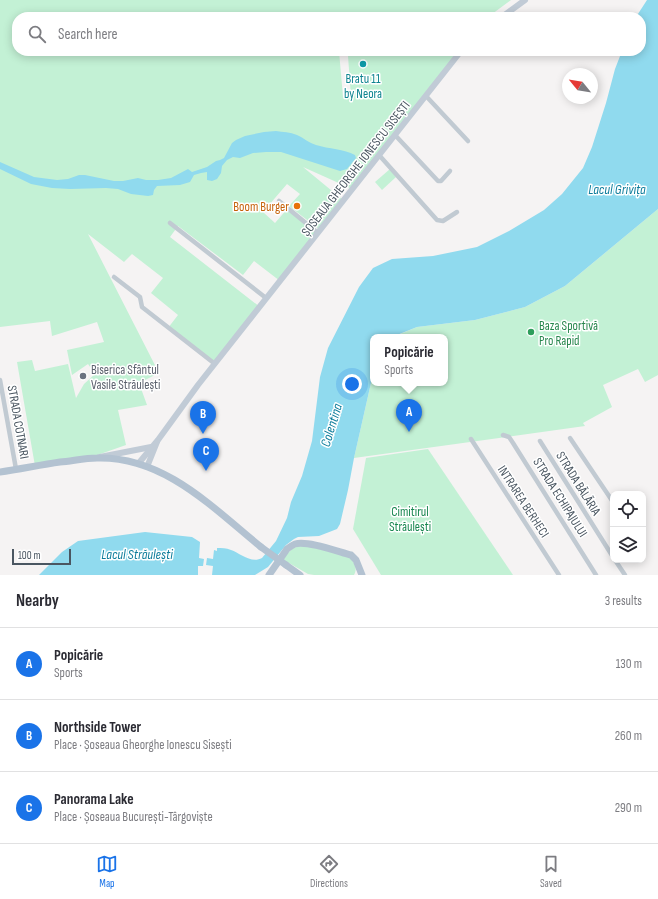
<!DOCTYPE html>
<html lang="en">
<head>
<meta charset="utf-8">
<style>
	:root { --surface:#fff; --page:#f2f2f3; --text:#2b2b33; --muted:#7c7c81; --line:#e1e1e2; --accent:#1a73e8 }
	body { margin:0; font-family:"Sofia Sans Condensed",sans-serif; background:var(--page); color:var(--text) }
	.controls { position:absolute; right:12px; bottom:12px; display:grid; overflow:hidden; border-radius:8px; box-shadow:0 2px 10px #0003 }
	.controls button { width:36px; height:36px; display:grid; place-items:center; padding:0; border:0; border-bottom:1px solid var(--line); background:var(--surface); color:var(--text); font:20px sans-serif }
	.compass { position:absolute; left:562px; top:68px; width:36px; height:36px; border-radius:50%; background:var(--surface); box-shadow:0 2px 10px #0003; rotate:300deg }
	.scale { position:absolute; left:12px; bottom:10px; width:59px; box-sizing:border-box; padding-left:4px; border:2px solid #4a5661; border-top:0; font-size:11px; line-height:14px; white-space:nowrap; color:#4a5661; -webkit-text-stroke:3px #fff; paint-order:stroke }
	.you { position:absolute; left:352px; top:384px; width:14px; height:14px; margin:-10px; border:3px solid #fff; border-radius:50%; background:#1a73e8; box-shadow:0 0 0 6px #1a73e833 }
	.badge { display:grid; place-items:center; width:26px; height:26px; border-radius:50%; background:var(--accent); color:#fff; font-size:13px; font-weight:700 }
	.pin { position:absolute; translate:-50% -33px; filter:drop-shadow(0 1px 2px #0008) }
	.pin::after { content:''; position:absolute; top:21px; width:14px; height:12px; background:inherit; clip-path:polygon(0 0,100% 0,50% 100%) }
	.popup { position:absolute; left:370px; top:334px; width:78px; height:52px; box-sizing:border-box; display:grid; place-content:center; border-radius:8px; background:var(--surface); filter:drop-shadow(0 1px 3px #0005); font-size:13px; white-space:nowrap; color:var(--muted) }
	.popup b { font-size:15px; color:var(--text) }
	.popup::after { content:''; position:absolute; left:50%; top:100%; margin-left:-8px; border:8px solid transparent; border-top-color:var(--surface) }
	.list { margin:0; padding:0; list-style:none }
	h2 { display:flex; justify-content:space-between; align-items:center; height:52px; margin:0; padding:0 16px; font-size:17px }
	h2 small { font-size:13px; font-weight:400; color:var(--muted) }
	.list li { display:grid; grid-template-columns:26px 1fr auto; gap:12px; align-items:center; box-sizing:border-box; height:72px; padding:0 16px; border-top:1px solid var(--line) }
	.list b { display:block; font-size:15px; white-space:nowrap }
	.list p { margin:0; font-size:13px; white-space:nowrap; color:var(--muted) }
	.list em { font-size:13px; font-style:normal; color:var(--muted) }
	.icon { flex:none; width:22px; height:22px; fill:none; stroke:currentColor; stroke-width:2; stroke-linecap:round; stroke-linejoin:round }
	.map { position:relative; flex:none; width:658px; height:575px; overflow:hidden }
	.search { position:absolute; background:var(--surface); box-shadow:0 2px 10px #0003; left:12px; right:12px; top:12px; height:44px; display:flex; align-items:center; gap:10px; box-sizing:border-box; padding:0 14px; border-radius:16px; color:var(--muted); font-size:15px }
	.sheet { height:268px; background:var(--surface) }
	nav { display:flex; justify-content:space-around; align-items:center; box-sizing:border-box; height:56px; border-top:1px solid var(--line); background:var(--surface); font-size:11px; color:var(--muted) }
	nav a { display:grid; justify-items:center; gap:2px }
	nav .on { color:var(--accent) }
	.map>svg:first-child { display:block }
</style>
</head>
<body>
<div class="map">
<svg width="658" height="575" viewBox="0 0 658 575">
	<rect width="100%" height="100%" fill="#f5f3f3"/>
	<g fill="#c3f1d5">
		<polygon points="0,0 511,0 488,17 17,17 17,51 339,51 343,97 351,97 348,56 410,51 460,51 352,189 303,167 343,200 320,230 289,206 300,194 287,184 263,212 275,223 288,208 318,233 280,281 254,261 243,275 178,226 170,237 260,307 215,364 168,328 178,315 151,293 163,278 132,254 124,262 88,234 159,373 139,383 147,405 118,410 126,445 86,459 35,466 17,362 32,360 35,371 68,364 76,398 84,384 95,374 88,364 72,375 67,350 104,342 97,322 52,336 50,321 0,327"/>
		<polygon points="390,169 396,177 382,190 375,182"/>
		<polygon points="658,209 658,375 645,382 638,369 603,385 612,407 583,423 585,426 354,458 373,374 373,383 445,383 445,337 393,337 417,327 475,320 525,307 565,286"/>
		<polygon points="428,449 513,575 381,575 353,529 366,458"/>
		<path d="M 304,545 L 350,557 C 354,563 358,568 354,575 L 314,575 L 308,574 L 282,559 L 293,548 Z"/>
	</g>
	<g fill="#90daee">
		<path d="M 647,0 L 658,0 L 658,209 L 565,286 L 525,307 L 475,320 L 417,327 L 392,337 L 373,337 L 373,374 L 354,458 L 348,490 L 340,524 L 337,529 L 319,536 L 298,537 L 294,539 L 286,545 L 268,567 L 255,575 L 212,575 L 213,566 L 206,565 L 207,558 L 213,559 L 214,550 L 217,551 L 217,548 C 222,548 226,548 231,550 C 240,553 251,564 262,558 L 276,541 L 287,518 L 291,502 L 302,476 L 312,441 L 320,377 L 328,348 L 359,287 L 373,268 L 392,259 L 433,256 L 477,247 L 509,231 L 544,210 L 562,194 L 583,168 L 592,147 L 606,103 L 615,69 L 622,51 L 641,51 L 641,17 L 636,17 Z"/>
		<path d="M 276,131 C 283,132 290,132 297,135 C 304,138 309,143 316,145 C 329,149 344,149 355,155 L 356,158 L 347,169 L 340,171 L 281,152 L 266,152 L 253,153 L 240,158 L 233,157 L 227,160 L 222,166 L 221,173 L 217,179 L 212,181 L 207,180 L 207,172 L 201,173 L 194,175 L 190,182 L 180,185 L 157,186 L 154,190 L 153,195 L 148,196 L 131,194 L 118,189 L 106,188 L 70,189 L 52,188 L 31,184 L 0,169 L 0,162 L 34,177 L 57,180 L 68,179 L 79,175 L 85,175 L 114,181 L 123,181 L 138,178 L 146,180 L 158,180 L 171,178 L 188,169 L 192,172 L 207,167 L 216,161 L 220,160 L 224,158 L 232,143 L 236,140 L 245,136 L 264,132 Z"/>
		<polygon points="145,532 192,537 200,542 199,558 204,559 203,566 198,566 198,575 39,575 62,552 78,541"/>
	</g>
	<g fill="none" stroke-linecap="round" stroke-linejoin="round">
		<g stroke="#c1cad2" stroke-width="4.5">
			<polyline points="426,96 468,141"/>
			<polyline points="395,135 438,181 441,181 450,171"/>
			<polyline points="379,155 437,220 443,221 457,212"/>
			<polyline points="279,201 318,233"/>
			<polyline points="170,223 266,298"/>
			<polyline points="114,277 140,297 142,307 215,364"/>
			<polyline points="0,380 16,469"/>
			<polyline points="503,435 509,437 513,443 596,575"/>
			<polyline points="570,438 613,502"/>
			<polyline points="471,439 559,575"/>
			<polyline points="540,441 613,557"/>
			<polyline points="615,560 625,575"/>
		</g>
		<g stroke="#c1cbd6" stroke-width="6">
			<polyline points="502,17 525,0"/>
			<polyline points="100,457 151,447"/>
			<polyline points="138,464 158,440 198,385 461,51"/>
			<polyline points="147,467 157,442"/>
		</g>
		<g stroke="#b3c2d1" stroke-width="7">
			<path d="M 0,472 C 20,469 40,465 60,462 C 72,461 85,458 97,458 C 164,456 213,508 261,547"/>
			<polyline points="286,565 300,575"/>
			<path d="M 269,575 L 287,549 C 290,547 292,545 295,544 C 307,540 339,552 351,555 L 356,560 L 362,575"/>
		</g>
		<polyline stroke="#b3c2d1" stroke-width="7" points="261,547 286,565"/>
	</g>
	<circle fill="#0f9aa8" stroke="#fff" stroke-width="1.5" cx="363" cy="64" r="4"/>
	<circle fill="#e8710a" stroke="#fff" stroke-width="1.5" cx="297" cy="206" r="4"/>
	<circle fill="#2e9e5b" stroke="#fff" stroke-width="1.5" cx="531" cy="332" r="4"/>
	<circle fill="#6b7280" stroke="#fff" stroke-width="1.5" cx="83" cy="376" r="4"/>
	<g text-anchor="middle" stroke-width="3" stroke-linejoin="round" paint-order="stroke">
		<g font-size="13" fill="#0d838f" stroke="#fff">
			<text x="363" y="83">Bratu 11<tspan x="363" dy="15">by Neora</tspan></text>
		</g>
		<g font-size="13" fill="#4a5661" stroke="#fff">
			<text transform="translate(355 168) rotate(-52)" y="5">ȘOSEAUA GHEORGHE IONESCU SISEȘTI</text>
			<text transform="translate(19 422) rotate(80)" y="5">STRADA COTNARI</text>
			<text transform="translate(579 483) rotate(58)" y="5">STRADA BĂLĂRIA</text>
			<text transform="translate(561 497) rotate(58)" y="5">STRADA ECHIPAJULUI</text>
			<text transform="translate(524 501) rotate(57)" y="5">INTRAREA BERHECI</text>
		</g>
		<g font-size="13" fill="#c56008" stroke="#fff" text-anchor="end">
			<text x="289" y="211">Boom Burger</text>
		</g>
		<g font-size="13" fill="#27864d" stroke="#fff" text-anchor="start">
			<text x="539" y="330">Baza Sportivă<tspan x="539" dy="15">Pro Rapid</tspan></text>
		</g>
		<g font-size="13" fill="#5b616d" stroke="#fff" text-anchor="start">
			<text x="91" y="374">Biserica Sfântul<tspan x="91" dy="15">Vasile Străulești</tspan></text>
		</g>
		<g font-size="13" fill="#17864f" stroke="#fff">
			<text x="410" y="516">Cimitirul<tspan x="410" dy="15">Străulești</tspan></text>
		</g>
		<g font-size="14" font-style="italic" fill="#0c7c9b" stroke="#fff">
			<text x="617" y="194">Lacul Grivița</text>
			<text transform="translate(331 425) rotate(-73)" y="5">Colentina</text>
			<text x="137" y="559">Lacul Străulești</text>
		</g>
	</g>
</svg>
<div class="controls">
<button><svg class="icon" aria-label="locate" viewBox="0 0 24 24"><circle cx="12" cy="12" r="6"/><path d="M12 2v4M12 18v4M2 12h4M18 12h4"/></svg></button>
<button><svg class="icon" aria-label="layers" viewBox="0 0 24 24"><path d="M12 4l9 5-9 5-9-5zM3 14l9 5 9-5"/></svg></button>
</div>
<svg class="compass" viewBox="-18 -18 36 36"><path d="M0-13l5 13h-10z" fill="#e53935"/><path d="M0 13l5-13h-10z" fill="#7c7c81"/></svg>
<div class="scale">100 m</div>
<div class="you"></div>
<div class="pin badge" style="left:409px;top:432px">A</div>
<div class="popup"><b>Popicărie</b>Sports</div>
<div class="pin badge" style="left:203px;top:434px">B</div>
<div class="pin badge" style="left:206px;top:471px">C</div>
<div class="search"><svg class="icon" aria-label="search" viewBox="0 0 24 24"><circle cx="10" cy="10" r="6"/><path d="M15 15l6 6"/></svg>Search here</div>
</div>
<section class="sheet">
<h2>Nearby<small>3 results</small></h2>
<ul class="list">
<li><span class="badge">A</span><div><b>Popicărie</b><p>Sports</p></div><em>130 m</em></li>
<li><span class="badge">B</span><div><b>Northside Tower</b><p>Place · Șoseaua Gheorghe Ionescu Sisești</p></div><em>260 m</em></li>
<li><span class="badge">C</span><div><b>Panorama Lake</b><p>Place · Șoseaua București-Târgoviște</p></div><em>290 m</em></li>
</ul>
</section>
<nav>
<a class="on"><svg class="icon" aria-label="map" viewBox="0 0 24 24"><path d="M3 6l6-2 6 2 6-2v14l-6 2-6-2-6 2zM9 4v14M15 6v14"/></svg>Map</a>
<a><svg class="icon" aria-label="directions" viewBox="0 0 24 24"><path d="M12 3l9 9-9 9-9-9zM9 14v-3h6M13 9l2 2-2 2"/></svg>Directions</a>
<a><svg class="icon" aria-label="saved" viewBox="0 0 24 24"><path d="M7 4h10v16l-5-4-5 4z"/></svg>Saved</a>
</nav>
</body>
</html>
